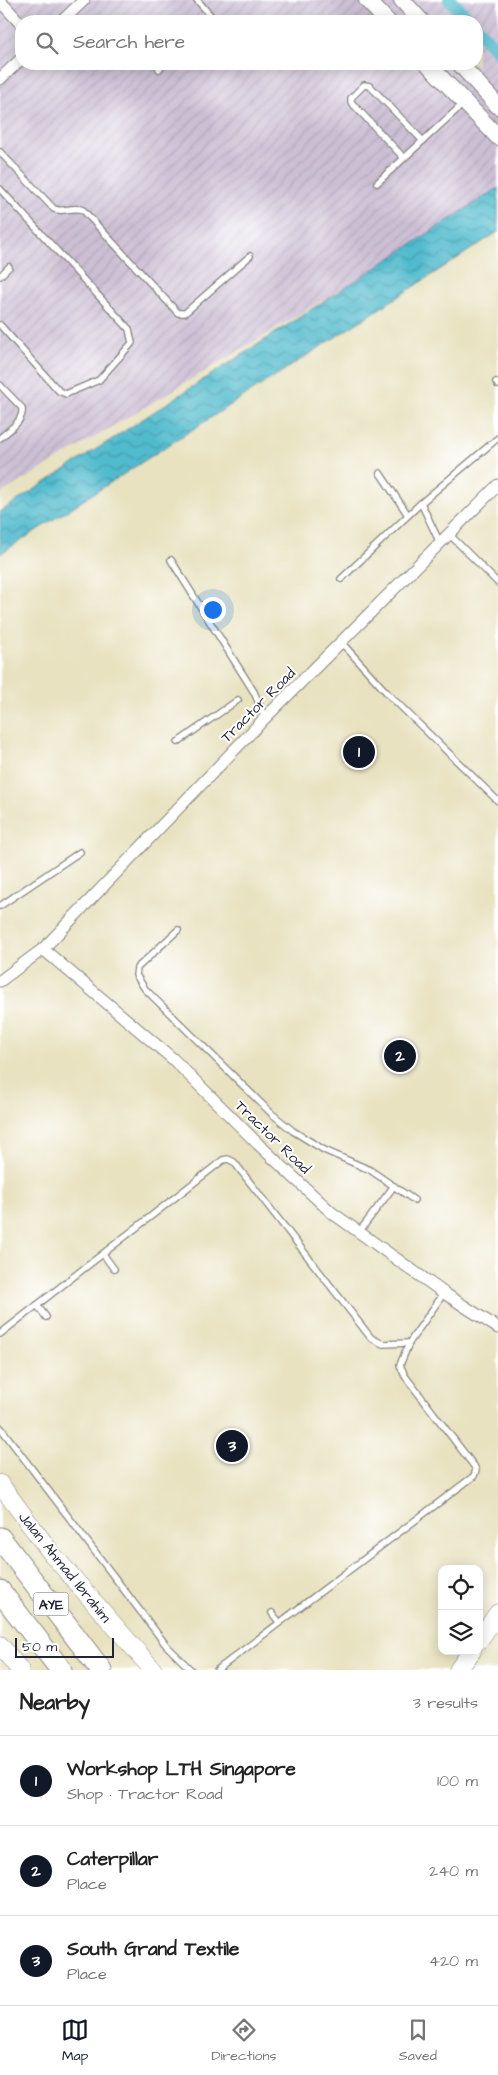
<!DOCTYPE html>
<html lang="en">
<head>
<meta charset="utf-8">
<style>
	:root { --surface:#fff; --page:#f2f2f2; --text:#222; --muted:#767676; --line:#e0e0e0; --accent:#111827 }
	body { margin:0; font-family:"Architects Daughter",sans-serif; background:var(--page); color:var(--text) }
	.controls { position:absolute; right:15px; bottom:15px; display:grid; overflow:hidden; border-radius:10px; box-shadow:0 2px 12px #0003 }
	.controls button { width:45px; height:45px; display:grid; place-items:center; padding:0; border:0; border-bottom:1px solid var(--line); background:var(--surface); color:var(--text); font:25px sans-serif }
	.scale { position:absolute; left:15px; bottom:12px; width:99px; box-sizing:border-box; padding-left:5px; border:2px solid #22223b; border-top:0; font-size:14px; line-height:18px; white-space:nowrap; color:#22223b; -webkit-text-stroke:4px #fff; paint-order:stroke }
	.you { position:absolute; left:212px; top:609px; width:18px; height:18px; margin:-12px; border:4px solid #fff; border-radius:50%; background:#1a73e8; box-shadow:0 0 0 8px #1a73e833 }
	.badge { display:grid; place-items:center; width:32px; height:32px; border-radius:50%; background:var(--accent); color:#fff; font-size:16px; font-weight:700 }
	.pin { position:absolute; translate:-50% -50%; border:2px solid #fff; box-shadow:0 1px 5px #0006 }
	.list { margin:0; padding:0; list-style:none }
	h2 { display:flex; justify-content:space-between; align-items:center; height:65px; margin:0; padding:0 20px; font-size:21px }
	h2 small { font-size:16px; font-weight:400; color:var(--muted) }
	.list li { display:grid; grid-template-columns:32px 1fr auto; gap:15px; align-items:center; box-sizing:border-box; height:90px; padding:0 20px; border-top:1px solid var(--line) }
	.list b { display:block; font-size:19px; white-space:nowrap }
	.list p { margin:0; font-size:16px; white-space:nowrap; color:var(--muted) }
	.list em { font-size:16px; font-style:normal; color:var(--muted) }
	.icon { flex:none; width:28px; height:28px; fill:none; stroke:currentColor; stroke-width:2; stroke-linecap:round; stroke-linejoin:round }
	.map { position:relative; flex:none; width:498px; height:1670px; overflow:hidden }
	.search { position:absolute; background:var(--surface); box-shadow:0 2px 12px #0003; left:15px; right:15px; top:15px; height:55px; display:flex; align-items:center; gap:12px; box-sizing:border-box; padding:0 18px; border-radius:20px; color:var(--muted); font-size:19px }
	.sheet { height:335px; background:var(--surface) }
	nav { display:flex; justify-content:space-around; align-items:center; box-sizing:border-box; height:70px; border-top:1px solid var(--line); background:var(--surface); font-size:14px; color:var(--muted) }
	nav a { display:grid; justify-items:center; gap:2px }
	nav .on { color:var(--accent) }
	.map>svg:first-child { display:block }
</style>
</head>
<body>
<div class="map">
<svg width="498" height="1670" viewBox="0 0 498 1670">
	<defs>
		<pattern id="industrial-furrows" width="10" height="10" patternUnits="userSpaceOnUse" patternTransform="scale(1.25)"><rect width="10" height="10" fill="#ccbfd4"/><path d="M-1 1l2-2M0 10L10 0M9 11l2-2" fill="none" stroke="#afa4b7"/></pattern>
		<pattern id="water-waves" width="16" height="10" patternUnits="userSpaceOnUse" patternTransform="scale(1.25)"><rect width="16" height="10" fill="#51bbce"/><path d="M0 5q4-4 8 0t8 0" fill="none" stroke="#4398a8"/></pattern>
	</defs>
	<rect width="100%" height="100%" fill="#fff"/>
	<filter id="ink" filterUnits="userSpaceOnUse"><feTurbulence type="fractalNoise" baseFrequency=".02" numOctaves="2"/><feDisplacementMap in="SourceGraphic" scale="10" xChannelSelector="R" yChannelSelector="G"/><feConvolveMatrix kernelMatrix="1 2 1 2 8 2 1 2 1" color-interpolation-filters="sRGB"/></filter>
	<filter id="wash" filterUnits="userSpaceOnUse"><feTurbulence type="fractalNoise" baseFrequency=".0096" numOctaves="4" result="noise"/><feDisplacementMap in="SourceGraphic" scale="20" xChannelSelector="R" yChannelSelector="G"/><feGaussianBlur stdDeviation="1.12" result="paint"/><feColorMatrix in="noise" values="0 0 0 0 0 0 0 0 0 0 0 0 0 0 0 0 0 1.4 0 .05"/><feComposite in="paint" operator="in"/></filter>
	<g filter="url(#wash)">
		<rect width="100%" height="100%" fill="#e8e2c0"/>
		<path fill="url(#industrial-furrows)" fill-rule="evenodd" d="M 0,0 L 498,0 L 498,195 L 0,494 ZM 21,21 L 477,21 L 477,64 L 21,64 Z"/>
		<polygon fill="url(#water-waves)" stroke="#3a6e84" points="498,188 498,232 0,554 0,512"/>
		<g fill="none" stroke-linecap="round" stroke-linejoin="round">
			<g stroke="#51bbce" stroke-width="14">
				<polyline points="450,0 470,21"/>
				<polyline points="477,29 498,51"/>
			</g>
		</g>
	</g>
	<g filter="url(#ink)">
		<g fill="none" stroke-linecap="round" stroke-linejoin="round">
			<g stroke="#85827e" stroke-width="8">
				<g id="service">
					<polyline points="197,0 211,16 210,21"/>
					<polyline points="159,69 164,64"/>
					<path d="M 0,152 L 54,209 C 63,213 73,206 83,210 L 178,313 L 185,313 L 250,256"/>
					<polyline points="404,158 351,102 351,98 364,85 370,86 423,141"/>
					<polyline points="377,183 463,104"/>
					<polyline points="0,189 129,329 132,343 99,380 66,394 59,391 0,325"/>
					<polyline points="0,276 9,267"/>
					<polyline points="496,382 498,385"/>
					<path d="M 0,385 L 22,408 C 24,421 9,430 0,438"/>
					<polyline points="380,473 408,515"/>
					<polyline points="421,503 440,543"/>
					<polyline points="449,534 498,583"/>
					<polyline points="171,560 254,692 265,718"/>
					<polyline points="341,579 421,503 498,438"/>
					<polyline points="341,642 389,695 498,801"/>
					<polyline points="178,742 238,700"/>
					<polyline points="0,906 80,852"/>
					<polyline points="178,930 137,968 136,975 145,989 271,1113 293,1131 324,1150 370,1170 414,1200"/>
					<polyline points="359,1232 394,1186"/>
					<polyline points="103,1254 114,1269"/>
					<polyline points="37,1305 46,1317"/>
					<polyline points="0,1334 223,1160 228,1159 234,1162 371,1338 383,1344 409,1343"/>
					<polyline points="0,1427 166,1645 191,1670"/>
					<polyline points="272,1613 279,1622"/>
					<polyline points="217,1670 474,1476 476,1470 474,1466 405,1376 400,1365 409,1343 444,1293"/>
				</g>
			</g>
			<g stroke="#85827e" stroke-width="13">
				<g id="minor">
					<polyline points="0,1 21,24"/>
					<polyline points="62,21 84,0"/>
					<polyline points="0,79 21,59"/>
					<polyline points="43,949 173,1059 258,1144 331,1212 444,1293 498,1328"/>
					<polyline points="0,981 43,949 265,718 498,485"/>
				</g>
			</g>
			<g stroke="#85827e" stroke-width="18">
				<g id="secondary">
					<polyline points="367,0 387,21"/>
					<polyline points="402,0 421,21"/>
					<polyline points="428,64 498,137"/>
					<polyline points="460,64 498,106"/>
				</g>
			</g>
			<g stroke="#85827e" stroke-width="19">
				<g id="primary">
					<polyline points="0,1484 52,1554 153,1670"/>
					<polyline points="479,1640 498,1613"/>
					<polyline points="0,1645 20,1670"/>
					<polyline points="458,1670 472,1651"/>
				</g>
			</g>
			<g stroke="#85827e" stroke-width="23">
				<g id="motorway">
					<polyline points="0,1538 101,1670"/>
					<polyline points="0,1591 61,1670"/>
				</g>
			</g>
			<use href="#service" stroke="#fff" stroke-width="5.5"/>
			<use href="#minor" stroke="#fff" stroke-width="11"/>
			<use href="#secondary" stroke="#fff" stroke-width="16"/>
			<use href="#primary" stroke="#fff" stroke-width="18"/>
			<use href="#motorway" stroke="#fff" stroke-width="21"/>
		</g>
	</g>
	<g text-anchor="middle" stroke-width="4" stroke-linejoin="round" paint-order="stroke">
		<rect fill="#fff" stroke="#646476" stroke-width="1" x="33.5" y="1592.5" width="35" height="23" rx="4"/>
		<g font-size="14" font-weight="bold" fill="#22223b">
			<text x="51" y="1609">AYE</text>
		</g>
		<g font-size="15" fill="#22223b" stroke="#fff">
			<text transform="translate(258 705) rotate(-45)" y="5">Tractor Road</text>
			<text transform="translate(273 1137) rotate(44)" y="5">Tractor Road</text>
			<text transform="translate(65 1567) rotate(51)" y="5">Jalan Ahmad Ibrahim</text>
		</g>
	</g>
</svg>
<div class="controls">
<button><svg class="icon" aria-label="locate" viewBox="0 0 24 24"><circle cx="12" cy="12" r="6"/><path d="M12 2v4M12 18v4M2 12h4M18 12h4"/></svg></button>
<button><svg class="icon" aria-label="layers" viewBox="0 0 24 24"><path d="M12 4l9 5-9 5-9-5zM3 14l9 5 9-5"/></svg></button>
</div>
<div class="scale">50 m</div>
<div class="you"></div>
<div class="pin badge" style="left:359px;top:752px">1</div>
<div class="pin badge" style="left:400px;top:1056px">2</div>
<div class="pin badge" style="left:232px;top:1446px">3</div>
<div class="search"><svg class="icon" aria-label="search" viewBox="0 0 24 24"><circle cx="10" cy="10" r="6"/><path d="M15 15l6 6"/></svg>Search here</div>
</div>
<section class="sheet">
<h2>Nearby<small>3 results</small></h2>
<ul class="list">
<li><span class="badge">1</span><div><b>Workshop LTH Singapore</b><p>Shop · Tractor Road</p></div><em>100 m</em></li>
<li><span class="badge">2</span><div><b>Caterpillar</b><p>Place</p></div><em>240 m</em></li>
<li><span class="badge">3</span><div><b>South Grand Textile</b><p>Place</p></div><em>420 m</em></li>
</ul>
</section>
<nav>
<a class="on"><svg class="icon" aria-label="map" viewBox="0 0 24 24"><path d="M3 6l6-2 6 2 6-2v14l-6 2-6-2-6 2zM9 4v14M15 6v14"/></svg>Map</a>
<a><svg class="icon" aria-label="directions" viewBox="0 0 24 24"><path d="M12 3l9 9-9 9-9-9zM9 14v-3h6M13 9l2 2-2 2"/></svg>Directions</a>
<a><svg class="icon" aria-label="saved" viewBox="0 0 24 24"><path d="M7 4h10v16l-5-4-5 4z"/></svg>Saved</a>
</nav>
</body>
</html>
